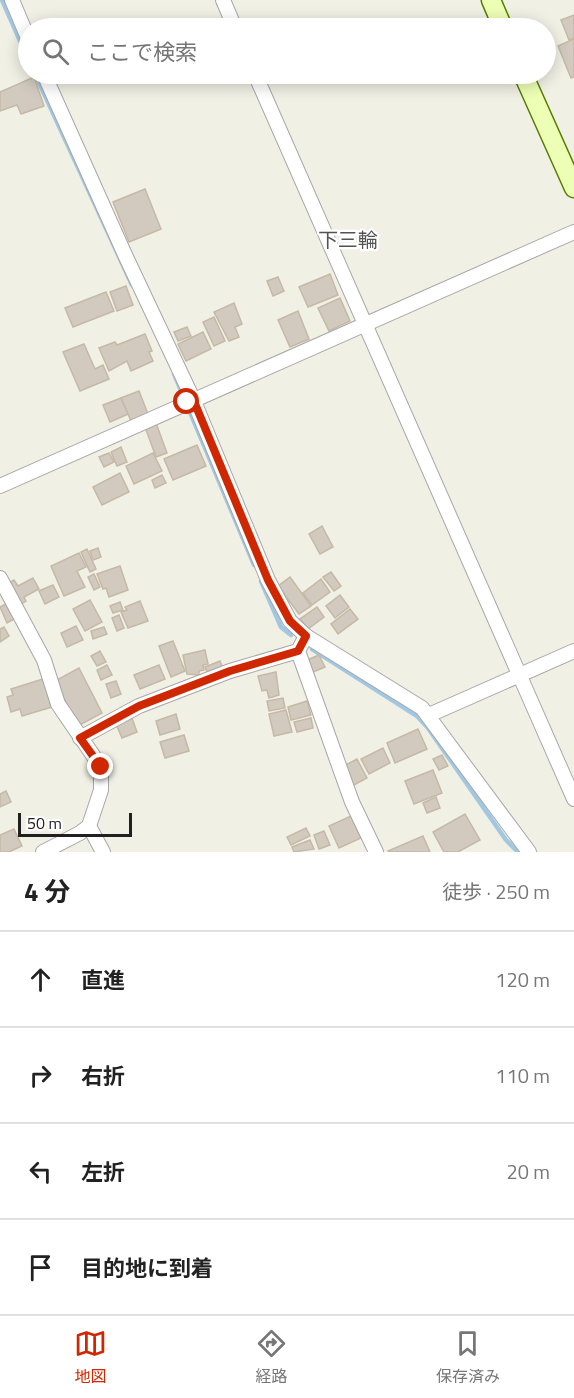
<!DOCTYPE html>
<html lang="ja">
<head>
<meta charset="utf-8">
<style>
	:root { --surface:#fff; --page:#f6f6f6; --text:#222; --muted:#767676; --line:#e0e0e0; --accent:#cf2800 }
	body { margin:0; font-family:"Titillium Web","Noto Sans JP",sans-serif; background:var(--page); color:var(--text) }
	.scale { position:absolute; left:18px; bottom:15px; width:114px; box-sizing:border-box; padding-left:6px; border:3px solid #202020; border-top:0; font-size:16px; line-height:21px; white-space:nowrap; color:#202020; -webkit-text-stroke:4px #fff; paint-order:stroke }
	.stop { position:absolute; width:18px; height:18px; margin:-14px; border:4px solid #cf2800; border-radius:50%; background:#fff }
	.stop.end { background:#cf2800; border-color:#fff; box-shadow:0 2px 6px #0008 }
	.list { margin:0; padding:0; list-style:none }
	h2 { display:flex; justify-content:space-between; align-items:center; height:78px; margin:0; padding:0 24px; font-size:26px }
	h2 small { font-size:20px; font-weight:400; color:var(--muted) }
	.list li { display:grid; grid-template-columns:39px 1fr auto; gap:18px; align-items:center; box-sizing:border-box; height:96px; padding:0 24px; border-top:2px solid var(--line) }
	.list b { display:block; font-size:22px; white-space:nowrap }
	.list em { font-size:20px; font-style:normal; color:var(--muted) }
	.icon { flex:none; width:33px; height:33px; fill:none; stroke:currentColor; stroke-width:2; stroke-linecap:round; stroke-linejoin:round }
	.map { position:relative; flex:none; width:574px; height:852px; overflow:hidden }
	.search { position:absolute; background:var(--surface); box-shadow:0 3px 15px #0003; left:18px; right:18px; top:18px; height:66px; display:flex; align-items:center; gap:15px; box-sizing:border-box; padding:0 21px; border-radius:33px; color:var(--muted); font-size:22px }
	.sheet { height:462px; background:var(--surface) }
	nav { display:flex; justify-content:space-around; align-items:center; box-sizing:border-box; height:84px; border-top:2px solid var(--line); background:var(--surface); font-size:16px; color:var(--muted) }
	nav a { display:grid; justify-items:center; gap:3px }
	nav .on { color:var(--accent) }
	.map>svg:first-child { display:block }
</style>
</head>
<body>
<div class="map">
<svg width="574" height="852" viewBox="0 0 574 852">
	<rect width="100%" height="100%" fill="#f1f0e5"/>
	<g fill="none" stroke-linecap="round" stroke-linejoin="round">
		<g stroke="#a1c7e3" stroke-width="4.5">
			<polyline points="2,0 28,59"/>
			<polyline points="35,74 132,285"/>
			<polyline points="174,374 254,565"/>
			<polyline points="261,581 281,627 291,635"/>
			<polyline points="312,649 417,716 428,728 506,840 518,852"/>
		</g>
	</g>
	<g fill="#d2cabe" stroke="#c5b9a6" stroke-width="1.5">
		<polygon points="574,15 574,38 569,40 561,20"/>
		<polygon points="574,39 574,77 571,78 558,46"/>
		<polygon points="34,77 44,106 21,114 17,105 0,111 0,92"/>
		<polygon points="145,189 161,229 129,242 113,202"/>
		<polygon points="330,274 338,295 308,307 299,287"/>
		<polygon points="278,277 284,291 273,296 267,281"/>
		<polygon points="126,286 133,305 117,311 110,292"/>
		<polygon points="106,292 114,311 73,327 65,308"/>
		<polygon points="340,298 350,321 329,331 318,308"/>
		<polygon points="234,303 242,324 235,327 239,337 229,341 214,312"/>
		<polygon points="298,311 309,339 290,347 278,320"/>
		<polygon points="214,317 225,341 214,346 203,322"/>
		<polygon points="187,327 191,336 178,341 174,332"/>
		<polygon points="203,332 211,349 186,361 178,344"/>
		<polygon points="145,334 152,351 149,352 153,361 131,371 127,361 109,371 99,348 115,342 117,345"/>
		<polygon points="84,344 95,369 103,365 109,379 80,391 63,352"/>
		<polygon points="139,391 148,414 131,421 121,398"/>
		<polygon points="121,398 128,414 110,422 103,405"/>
		<polygon points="156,423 167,453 156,457 145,427"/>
		<polygon points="197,445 206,466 173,480 164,459"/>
		<polygon points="121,447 127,462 117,466 111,452"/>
		<polygon points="109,453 114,462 104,467 99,457"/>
		<polygon points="153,453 162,471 134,484 126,466"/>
		<polygon points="120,473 129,492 102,505 93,487"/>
		<polygon points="162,475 166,483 155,488 152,480"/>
		<polygon points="322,526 333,547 320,554 309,534"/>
		<polygon points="98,548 101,557 93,560 90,551"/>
		<polygon points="87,549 96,569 90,572 81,552"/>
		<polygon points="79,553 86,567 77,571 85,587 64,596 51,566"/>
		<polygon points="120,566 128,590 109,597 106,588 103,589 97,574"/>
		<polygon points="331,572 341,586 334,591 323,577"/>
		<polygon points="94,574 100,587 94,590 88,577"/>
		<polygon points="290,577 311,606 299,614 278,586"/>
		<polygon points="33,578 39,589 24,597 26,601 17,607 5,585 14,580 18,586"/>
		<polygon points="321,579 330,592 312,605 303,593"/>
		<polygon points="53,585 59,597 45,604 39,591"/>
		<polygon points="340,595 349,607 335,618 326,606"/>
		<polygon points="90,600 102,622 85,631 73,609"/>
		<polygon points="140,601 148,621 128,628 121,612 127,610 125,607"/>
		<polygon points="9,602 18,617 7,623 0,607"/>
		<polygon points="120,602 123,610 113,613 110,606"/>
		<polygon points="317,607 324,617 308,629 300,619"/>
		<polygon points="350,609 358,619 338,634 331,624"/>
		<polygon points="119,615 124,628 117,631 112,618"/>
		<polygon points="76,626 83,640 67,647 61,633"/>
		<polygon points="4,627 9,636 0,642 0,629"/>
		<polygon points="104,627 107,634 93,639 91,631"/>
		<polygon points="173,641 185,671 171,677 159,646"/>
		<polygon points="205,650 208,664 203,665 204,670 199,671 199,675 187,674 183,655"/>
		<polygon points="100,651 106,662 97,666 91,656"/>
		<polygon points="319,655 325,667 313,672 307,660"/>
		<polygon points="220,661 224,671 209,677 205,667"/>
		<polygon points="107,665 112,675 101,680 97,670"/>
		<polygon points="159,665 165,679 140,689 134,675"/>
		<polygon points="79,668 102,713 78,726 55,681"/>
		<polygon points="276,672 279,695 269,698 267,690 262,691 258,676"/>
		<polygon points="43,679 52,707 22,716 20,709 11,712 7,697 13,695 11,689"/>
		<polygon points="116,681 121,694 111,698 106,684"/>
		<polygon points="283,698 285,708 269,711 267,701"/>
		<polygon points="307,701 311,715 291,720 288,707"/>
		<polygon points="286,710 292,732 274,736 269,714"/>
		<polygon points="176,714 180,729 160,735 156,721"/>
		<polygon points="132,718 137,732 122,738 116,724"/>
		<polygon points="311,718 313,728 297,732 294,722"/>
		<polygon points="418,729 427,749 395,763 387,743"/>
		<polygon points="184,735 189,751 165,758 160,742"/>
		<polygon points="383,748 390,763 369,774 361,759"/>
		<polygon points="442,755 448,766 439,770 433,759"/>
		<polygon points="357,759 367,778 352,786 342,767"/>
		<polygon points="433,770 442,793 414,804 405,781"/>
		<polygon points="6,791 11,802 0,807 0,794"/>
		<polygon points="436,797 440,808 427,813 423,803"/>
		<polygon points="465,814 480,840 458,852 444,852 433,832"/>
		<polygon points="351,816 361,838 339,848 329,826"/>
		<polygon points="306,828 310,836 291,845 287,837"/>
		<polygon points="14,829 22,846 9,852 0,852 0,835"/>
		<polygon points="324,831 330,845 319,849 314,835"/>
		<polygon points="423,836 430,852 389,852 388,851"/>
		<polygon points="310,840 314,849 294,852 292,847"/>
	</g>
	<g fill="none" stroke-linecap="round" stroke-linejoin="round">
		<g stroke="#a7a7a7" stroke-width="16">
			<g id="street">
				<polyline points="12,0 28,38"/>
				<polyline points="223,0 235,28"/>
				<polyline points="44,74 126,257 193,399 268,580 290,621 306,636 422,708 529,852"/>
				<polyline points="255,74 574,799"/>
				<polyline points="0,486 574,232"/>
				<polyline points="0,578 44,660 58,704 101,767 101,790 89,826 103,852"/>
				<polyline points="298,651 352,802 376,852"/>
				<polyline points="429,715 574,651"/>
				<polyline points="80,738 139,706 230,671 298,651 306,636"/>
				<polyline points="43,852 80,833 89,826"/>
			</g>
		</g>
		<g stroke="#577d00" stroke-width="21">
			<g id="secondary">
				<polyline points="491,0 503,28"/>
				<polyline points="523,74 574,188"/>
			</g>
		</g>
		<use href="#street" stroke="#fff" stroke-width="14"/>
		<use href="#secondary" stroke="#edffb5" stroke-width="18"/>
	</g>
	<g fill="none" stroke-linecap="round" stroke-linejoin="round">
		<polyline stroke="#cf2800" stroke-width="8" points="101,767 80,738 139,706 230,671 298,651 306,636 290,621 268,580 193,399 187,402"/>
	</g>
	<g text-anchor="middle" stroke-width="4.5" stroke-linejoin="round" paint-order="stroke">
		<g font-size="20" fill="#535353" stroke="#fff">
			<text x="348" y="247">下三輪</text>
		</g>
	</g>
</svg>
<div class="scale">50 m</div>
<div class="stop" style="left:187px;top:402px"></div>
<div class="stop end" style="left:101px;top:767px"></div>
<div class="search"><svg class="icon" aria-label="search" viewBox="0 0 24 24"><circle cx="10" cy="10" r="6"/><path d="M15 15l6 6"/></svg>ここで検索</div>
</div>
<section class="sheet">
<h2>4 分<small>徒歩 · 250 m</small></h2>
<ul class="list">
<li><svg class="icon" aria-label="ahead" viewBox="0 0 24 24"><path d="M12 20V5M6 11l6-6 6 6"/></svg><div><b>直進</b></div><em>120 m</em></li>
<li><svg class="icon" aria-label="right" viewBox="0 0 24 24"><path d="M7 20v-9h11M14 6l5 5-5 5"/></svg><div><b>右折</b></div><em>110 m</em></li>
<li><svg class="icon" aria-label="left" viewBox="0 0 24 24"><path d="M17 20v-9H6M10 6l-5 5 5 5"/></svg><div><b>左折</b></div><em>20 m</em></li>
<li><svg class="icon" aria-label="arrive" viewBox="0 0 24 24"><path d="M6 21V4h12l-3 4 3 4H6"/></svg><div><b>目的地に到着</b></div></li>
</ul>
</section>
<nav>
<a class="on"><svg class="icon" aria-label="map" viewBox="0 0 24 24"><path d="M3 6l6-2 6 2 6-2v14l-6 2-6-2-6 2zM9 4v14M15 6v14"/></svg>地図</a>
<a><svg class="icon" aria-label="directions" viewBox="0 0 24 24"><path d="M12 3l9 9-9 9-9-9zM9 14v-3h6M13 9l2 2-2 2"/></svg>経路</a>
<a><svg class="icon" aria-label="saved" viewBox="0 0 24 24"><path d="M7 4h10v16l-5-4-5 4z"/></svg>保存済み</a>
</nav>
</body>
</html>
